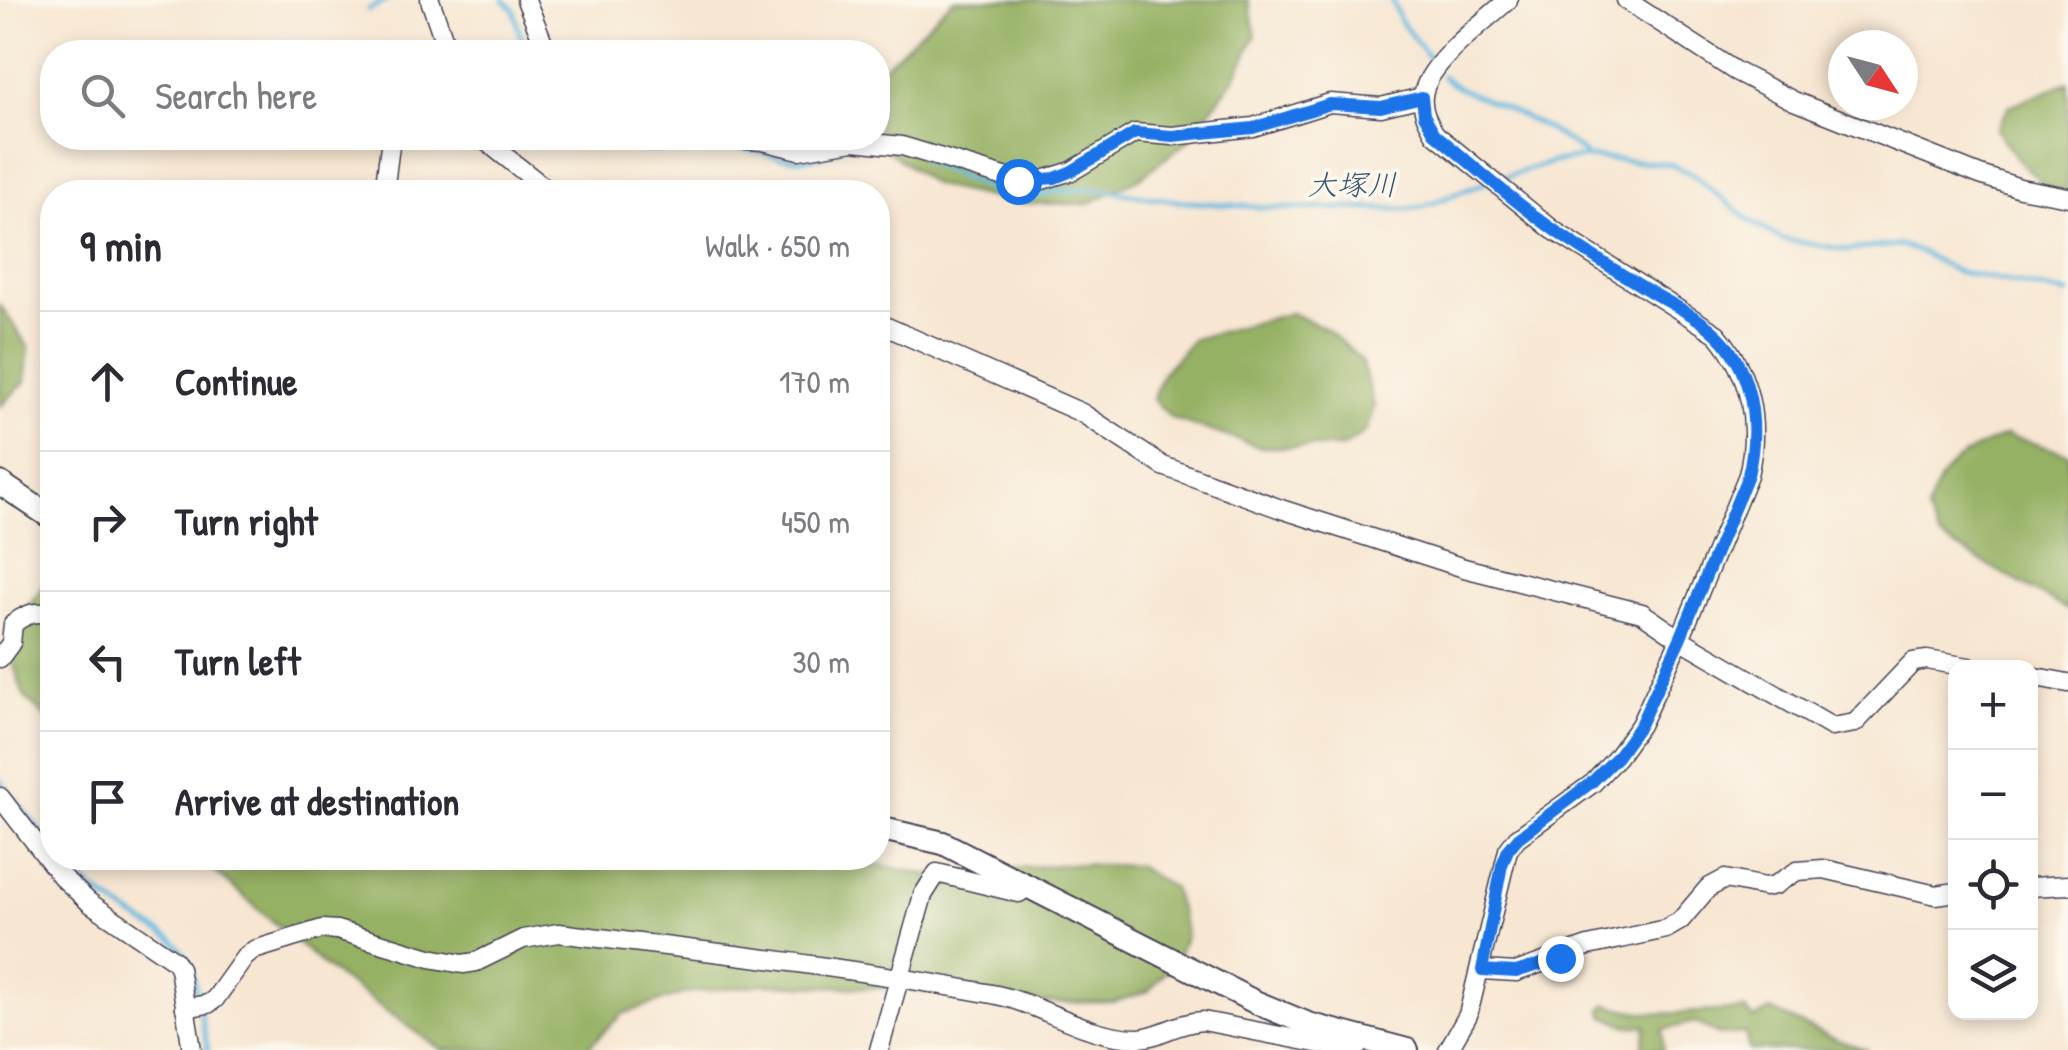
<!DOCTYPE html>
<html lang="en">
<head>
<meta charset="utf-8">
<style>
	:root { --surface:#fff; --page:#f7f7f7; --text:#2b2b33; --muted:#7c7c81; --line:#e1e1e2 }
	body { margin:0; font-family:"Patrick Hand","Klee One",sans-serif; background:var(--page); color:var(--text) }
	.controls { position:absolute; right:30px; bottom:30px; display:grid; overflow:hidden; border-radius:20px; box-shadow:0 5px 15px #0003 }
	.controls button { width:90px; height:90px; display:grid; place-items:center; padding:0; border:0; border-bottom:2px solid var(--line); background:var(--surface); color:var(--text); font:50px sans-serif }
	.compass { position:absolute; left:1828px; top:30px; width:90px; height:90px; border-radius:50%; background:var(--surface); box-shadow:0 5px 15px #0003; rotate:126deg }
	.stop { position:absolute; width:30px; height:30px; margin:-22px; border:8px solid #1a73e8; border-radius:50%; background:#fff }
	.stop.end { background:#1a73e8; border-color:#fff; box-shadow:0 2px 10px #0008 }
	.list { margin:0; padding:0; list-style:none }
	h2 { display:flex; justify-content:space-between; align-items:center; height:130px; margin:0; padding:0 40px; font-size:42px }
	h2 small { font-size:32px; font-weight:400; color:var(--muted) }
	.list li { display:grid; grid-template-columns:65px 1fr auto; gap:30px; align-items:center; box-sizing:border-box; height:140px; padding:0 40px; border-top:2px solid var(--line) }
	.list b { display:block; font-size:38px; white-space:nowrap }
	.list em { font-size:32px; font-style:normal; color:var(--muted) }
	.icon { flex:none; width:55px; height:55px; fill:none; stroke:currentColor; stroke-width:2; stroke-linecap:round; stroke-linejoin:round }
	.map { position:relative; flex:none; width:2068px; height:1050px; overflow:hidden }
	.search { position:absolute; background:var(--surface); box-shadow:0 5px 15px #0003; left:40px; top:40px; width:850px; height:110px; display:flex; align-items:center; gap:25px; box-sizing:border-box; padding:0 35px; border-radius:40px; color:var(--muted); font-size:38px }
	.panel { position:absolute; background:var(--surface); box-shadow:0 5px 15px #0003; left:40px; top:180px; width:850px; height:690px; border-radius:40px }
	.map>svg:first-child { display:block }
</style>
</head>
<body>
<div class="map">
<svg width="2068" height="1050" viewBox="0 0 2068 1050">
	<rect width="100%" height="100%" fill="#fbf7ec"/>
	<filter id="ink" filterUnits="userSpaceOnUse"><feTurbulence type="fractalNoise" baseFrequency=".01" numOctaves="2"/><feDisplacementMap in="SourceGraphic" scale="20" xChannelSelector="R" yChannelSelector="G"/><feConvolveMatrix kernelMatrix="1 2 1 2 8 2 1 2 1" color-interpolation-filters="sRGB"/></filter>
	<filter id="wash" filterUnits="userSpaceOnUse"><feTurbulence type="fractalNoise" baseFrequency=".0048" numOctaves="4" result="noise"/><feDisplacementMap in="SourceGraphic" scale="40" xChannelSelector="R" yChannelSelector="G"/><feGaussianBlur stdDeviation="2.25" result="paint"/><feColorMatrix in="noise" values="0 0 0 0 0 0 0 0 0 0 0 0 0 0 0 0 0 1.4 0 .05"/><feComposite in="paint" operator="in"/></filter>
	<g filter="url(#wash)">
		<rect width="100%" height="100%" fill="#f7e6d1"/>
		<g fill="#95b163" stroke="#5c6a4f" stroke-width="2.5">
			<polygon points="953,0 1248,0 1256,35 1235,77 1187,142 1138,179 1088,204 1015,203 934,185 871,138 878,138 878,72"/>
			<path d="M 2068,82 L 2068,198 C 2040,186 2011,155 1997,129 L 2009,106 Z"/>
			<polygon points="0,305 29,348 25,382 0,406"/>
			<polygon points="1291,313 1327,329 1361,360 1374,406 1366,431 1344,447 1260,447 1171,418 1153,399 1162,374 1193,339"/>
			<path d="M 2006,435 L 2068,454 L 2068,610 L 1940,538 L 1927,512 C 1940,463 1962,454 2006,435 Z"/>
			<polygon points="52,575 52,724 24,696 8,647 16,621"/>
			<polygon points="199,858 843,858 930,875 1070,864 1137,866 1173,888 1186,934 1177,959 1149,991 1114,1002 1045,1003 898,989 765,984 685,993 622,1014 585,1050 442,1050 329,970"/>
			<path d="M 1606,1004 C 1655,1021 1695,1010 1746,1010 L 1754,1019 L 1770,1010 L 1829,1037 L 1868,1050 L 1749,1050 L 1745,1033 L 1721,1035 L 1694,1022 L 1663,1030 L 1663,1050 L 1642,1050 L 1646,1026 L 1628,1026 L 1604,1016 L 1602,1010 Z"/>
		</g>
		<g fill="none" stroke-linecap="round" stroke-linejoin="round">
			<g stroke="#63b8df" stroke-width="5">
				<polyline points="504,0 514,10 524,52"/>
				<polyline points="1392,0 1400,21 1430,59"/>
				<polyline points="368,10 387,0"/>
				<path d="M 1442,76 C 1455,89 1474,94 1491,102 C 1515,112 1572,139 1587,157"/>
				<path d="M 611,138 C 657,164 675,142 720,146"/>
				<path d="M 731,147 C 774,152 794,169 837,151"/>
				<polyline points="922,160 994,191 1032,197 1055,191 1096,189 1176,201 1273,208 1407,209 1422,207 1487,182"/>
				<polyline points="1498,179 1553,162 1587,157 1671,164 1692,174 1749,220 1782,239 1847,250 1899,245 1921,252 1955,271 2068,294"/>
				<polyline points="0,780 52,847"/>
				<path d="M 61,858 C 90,894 134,916 173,940 C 191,958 194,975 198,1000"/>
				<polyline points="200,1011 208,1050"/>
			</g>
		</g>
	</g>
	<g filter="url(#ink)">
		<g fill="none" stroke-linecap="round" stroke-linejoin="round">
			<g stroke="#423f52" stroke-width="21">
				<g id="minor">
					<polyline points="430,0 448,52"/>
					<polyline points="526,0 547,52"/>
					<polyline points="1626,0 1735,71 1794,101 1980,175 2020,188 2068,197"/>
					<polyline points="482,138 550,192"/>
					<polyline points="720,138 763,141 799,150 853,141 902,146 1018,181 1039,181 1072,171 1135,133 1173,136 1253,127 1330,103 1381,107 1422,97"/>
					<polyline points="384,192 391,138"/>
					<polyline points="878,323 1082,413 1163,466 1281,509 1464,568 1642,613 1680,639 1832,727 1855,723 1913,662 1927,660 1975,668"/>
					<path d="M 0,658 L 11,643 L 13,624 C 25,614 38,609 52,616"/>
					<polyline points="2030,676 2068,683"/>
					<polyline points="0,797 62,877 90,903 174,960 179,968 192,1050"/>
					<polyline points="2030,887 2068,885"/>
					<polyline points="1481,970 1516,972 1588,946 1666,929 1680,921 1708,888 1725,879 1765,887 1775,885 1797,871 1824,869 1936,895 1956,892"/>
					<path d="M 185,1008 L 208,1004 L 215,999 L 245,957 L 254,950 L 322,929 L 337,930 L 430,958 L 463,964 L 476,962 L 523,939 L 559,933 C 704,951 849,967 992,994 C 1041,1003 1086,1038 1138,1038 C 1158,1038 1177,1022 1203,1021 L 1353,1050 L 1365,1040"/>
					<polyline points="879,1050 923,895 937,873 1019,893 1030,885"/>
					<path d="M 1448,1050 L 1468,1015 L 1508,850 L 1517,838 L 1593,783 L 1617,757 L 1640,725 L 1680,639 L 1748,475 C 1760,424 1751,374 1717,334 L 1553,230 L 1435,134 C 1428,122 1421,110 1423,96 C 1426,64 1484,22 1508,0"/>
				</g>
			</g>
			<g stroke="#423f52" stroke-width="26">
				<g id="tertiary">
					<polyline points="0,483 52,518"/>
					<polyline points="878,828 943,843 1255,1002 1308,1024 1407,1050"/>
				</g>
			</g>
			<use href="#minor" stroke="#fff" stroke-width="18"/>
			<use href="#tertiary" stroke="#fff" stroke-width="22"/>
		</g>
	</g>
	<g fill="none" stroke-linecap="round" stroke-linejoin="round" filter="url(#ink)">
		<path stroke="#1a73e8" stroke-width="12" d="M 1018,181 L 1055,178 L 1072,171 L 1135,133 L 1173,136 L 1253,128 L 1330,104 L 1381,107 L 1422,97 L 1424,115 L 1435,134 C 1474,166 1513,201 1554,230 C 1585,252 1618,272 1651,292 C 1678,308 1712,323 1730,350 C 1755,386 1758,434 1748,475 L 1680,639 L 1640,725 L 1617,757 L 1592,782 L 1518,838 L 1508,850 L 1502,865 L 1482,970 L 1516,972 L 1560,958"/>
	</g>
	<g text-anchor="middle" stroke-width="8" stroke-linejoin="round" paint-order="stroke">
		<g font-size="30" font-style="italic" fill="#395674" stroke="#fbf7ec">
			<text x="1352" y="195">大塚川</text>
		</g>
	</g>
</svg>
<div class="controls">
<button>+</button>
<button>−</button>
<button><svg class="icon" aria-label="locate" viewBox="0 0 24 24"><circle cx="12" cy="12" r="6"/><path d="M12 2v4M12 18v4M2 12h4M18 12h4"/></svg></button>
<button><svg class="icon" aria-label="layers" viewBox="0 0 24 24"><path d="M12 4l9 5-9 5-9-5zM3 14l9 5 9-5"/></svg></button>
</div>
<svg class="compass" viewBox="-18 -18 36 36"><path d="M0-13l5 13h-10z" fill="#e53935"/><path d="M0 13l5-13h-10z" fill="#7c7c81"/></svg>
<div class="stop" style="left:1018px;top:181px"></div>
<div class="stop end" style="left:1560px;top:958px"></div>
<div class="search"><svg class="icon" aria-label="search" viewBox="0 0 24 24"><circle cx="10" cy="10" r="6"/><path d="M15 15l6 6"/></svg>Search here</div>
<section class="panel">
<h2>9 min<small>Walk · 650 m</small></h2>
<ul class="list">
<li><svg class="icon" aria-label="ahead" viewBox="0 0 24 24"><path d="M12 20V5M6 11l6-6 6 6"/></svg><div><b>Continue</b></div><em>170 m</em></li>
<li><svg class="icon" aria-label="right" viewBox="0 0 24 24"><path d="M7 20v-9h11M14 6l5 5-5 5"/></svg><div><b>Turn right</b></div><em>450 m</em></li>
<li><svg class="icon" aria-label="left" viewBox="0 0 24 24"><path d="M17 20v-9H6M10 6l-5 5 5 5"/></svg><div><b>Turn left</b></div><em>30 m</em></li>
<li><svg class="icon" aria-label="arrive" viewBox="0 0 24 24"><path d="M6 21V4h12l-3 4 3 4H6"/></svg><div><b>Arrive at destination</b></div></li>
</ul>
</section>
</div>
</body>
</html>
